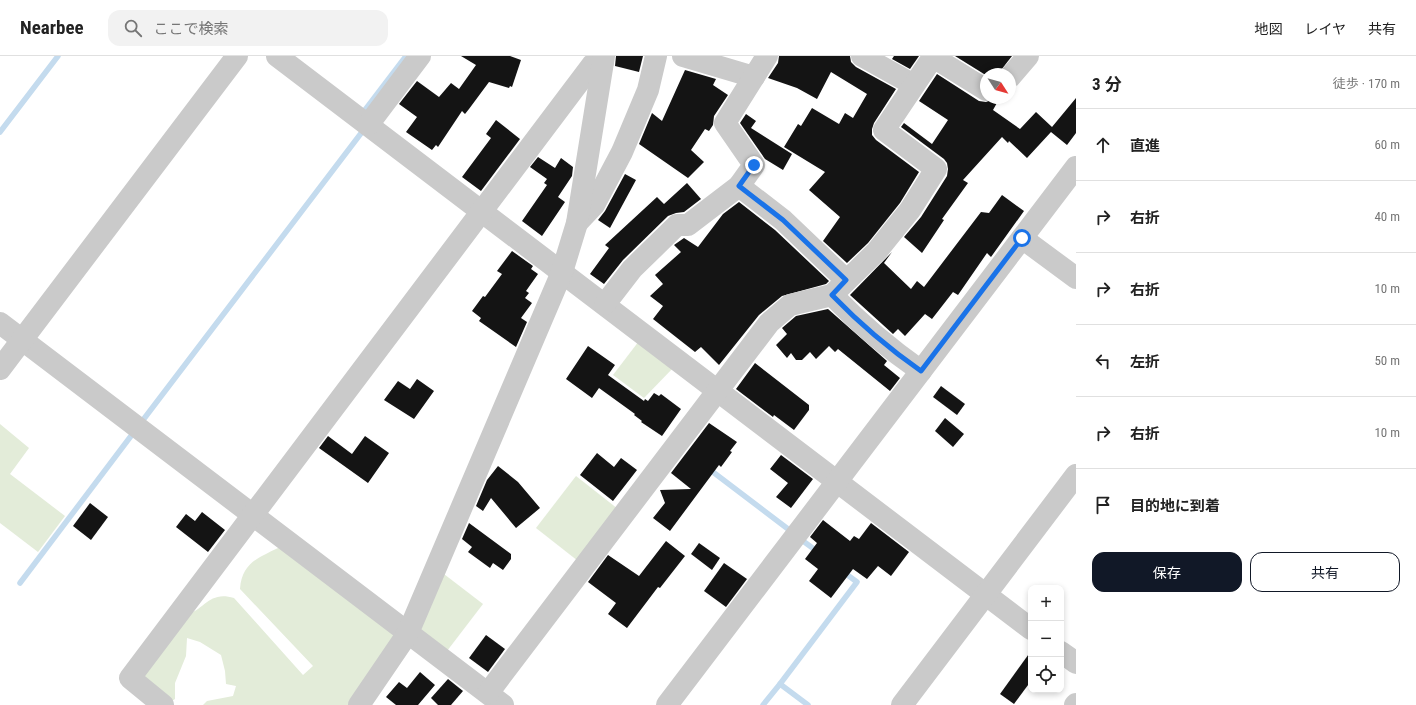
<!DOCTYPE html>
<html lang="ja">
<head>
<meta charset="utf-8">
<style>
	:root { --surface:#fff; --page:#f2f2f2; --text:#222; --muted:#767676; --line:#e0e0e0; --accent:#111827 }
	body { margin:0; font-family:"Roboto Condensed","Noto Sans JP",sans-serif; background:var(--page); color:var(--text) }
	.controls { position:absolute; right:12px; bottom:12px; display:grid; overflow:hidden; border-radius:8px; box-shadow:0 2px 6px #0003 }
	.controls button { width:36px; height:36px; display:grid; place-items:center; padding:0; border:0; border-bottom:1px solid var(--line); background:var(--surface); color:var(--text); font:20px sans-serif }
	.compass { position:absolute; left:980px; top:12px; width:36px; height:36px; border-radius:50%; background:var(--surface); box-shadow:0 2px 6px #0003; rotate:126deg }
	.stop { position:absolute; width:12px; height:12px; margin:-9px; border:3px solid #1a73e8; border-radius:50%; background:#fff }
	.stop.end { background:#1a73e8; border-color:#fff; box-shadow:0 1px 4px #0008 }
	.list { margin:0; padding:0; list-style:none }
	h2 { display:flex; justify-content:space-between; align-items:center; height:52px; margin:0; padding:0 16px; font-size:17px }
	h2 small { font-size:13px; font-weight:400; color:var(--muted) }
	.list li { display:grid; grid-template-columns:26px 1fr auto; gap:12px; align-items:center; box-sizing:border-box; height:72px; padding:0 16px; border-top:1px solid var(--line) }
	.list b { display:block; font-size:15px; white-space:nowrap }
	.list em { font-size:13px; font-style:normal; color:var(--muted) }
	.actions { display:flex; gap:8px; padding:12px 16px }
	.actions a { flex:1; padding:9px 0; border:1px solid var(--accent); border-radius:12px; text-align:center; font-size:14px; color:var(--accent) }
	.actions .main { background:var(--accent); color:#fff }
	.icon { flex:none; width:22px; height:22px; fill:none; stroke:currentColor; stroke-width:2; stroke-linecap:round; stroke-linejoin:round }
	.map { position:relative; flex:none; width:1076px; height:649px; overflow:hidden }
	header { display:flex; align-items:center; gap:24px; box-sizing:border-box; height:56px; padding:0 20px; background:var(--surface); border-bottom:1px solid var(--line) }
	header strong { font-size:19px }
	nav { display:flex; gap:22px; margin-inline-start:auto; font-size:14px }
	.search { width:280px; height:36px; background:var(--page); display:flex; align-items:center; gap:10px; box-sizing:border-box; padding:0 14px; border-radius:12px; color:var(--muted); font-size:15px }
	main { display:flex }
	aside { flex:1; background:var(--surface) }
	.map>svg:first-child { display:block }
</style>
</head>
<body>
<header>
<strong>Nearbee</strong>
<div class="search"><svg class="icon" aria-label="search" viewBox="0 0 24 24"><circle cx="10" cy="10" r="6"/><path d="M15 15l6 6"/></svg>ここで検索</div>
<nav><a>地図</a><a>レイヤ</a><a>共有</a></nav>
</header>
<main>
<div class="map">
<svg width="1076" height="649" viewBox="0 0 1076 649">
	<rect width="100%" height="100%" fill="#fff"/>
	<g fill="#e3ecd9">
		<polygon points="639,285 674,311 644,342 613,319"/>
		<polygon points="0,368 29,392 10,418 65,460 38,496 0,467"/>
		<polygon points="576,420 618,453 578,505 536,472"/>
		<path d="M 282,490 L 390,571 L 394,582 L 349,649 L 203,649 L 207,645 L 233,640 L 236,630 L 226,628 L 225,615 L 221,599 L 200,586 L 187,582 L 186,600 L 175,627 L 175,643 L 169,647 L 142,619 L 185,559 C 205,554 209,534 234,542 L 303,619 L 313,610 L 240,533 C 242,505 261,501 282,490 Z"/>
		<polygon points="440,515 483,548 447,595 422,577 420,565"/>
	</g>
	<g fill="none" stroke-linecap="round" stroke-linejoin="round">
		<g stroke="#c4dbee" stroke-width="5.5">
			<polyline points="365,54 406,0"/>
			<polyline points="0,76 58,0"/>
			<polyline points="143,364 362,76"/>
			<polyline points="709,413 788,473"/>
			<polyline points="803,485 818,496"/>
			<polyline points="20,527 134,376"/>
			<polyline points="763,649 780,628"/>
			<polyline points="808,649 780,628 857,526 842,515"/>
		</g>
	</g>
	<g fill="#141414">
		<polygon points="461,0 510,0 521,4 512,31 510,30 509,32 489,26 469,53 465,58 462,55 438,91 436,89 432,94 406,76 417,61 399,48 417,25 439,41 451,27 459,33 476,9"/>
		<polygon points="616,0 643,0 639,16 615,10"/>
		<polygon points="779,0 850,0 851,6 856,11 896,33 874,67 872,73 872,79 876,84 919,116 900,147 868,187 847,207 823,185 840,161 809,134 825,116 784,91 798,68 801,70 812,52 839,68 845,57 853,62 867,38 831,16 817,43 797,32 768,22 778,7"/>
		<polygon points="894,0 919,0 910,13 892,3"/>
		<polygon points="955,0 1012,0 998,18 984,18"/>
		<polygon points="685,14 716,23 713,29 728,39 714,60 713,69 709,75 705,73 691,94 704,106 688,122 639,88 652,57 662,65"/>
		<polygon points="937,18 979,45 986,46 994,43 998,45 993,54 1020,73 1036,56 1052,71 1076,42 1076,77 1067,89 1051,76 1027,102 1009,85 1008,87 1002,81 963,124 968,127 942,163 944,164 922,197 904,181 921,161 947,120 948,113 947,107 944,103 901,71 904,67 932,88 948,64 919,45"/>
		<polygon points="746,58 756,65 751,72 792,98 783,114 765,103 740,67"/>
		<polygon points="496,64 520,83 481,135 462,121 491,82 486,78"/>
		<polygon points="538,101 555,112 561,102 573,111 572,120 558,141 565,146 542,180 522,165 547,129 544,127 547,123 530,111"/>
		<polygon points="625,118 636,124 610,172 598,164 605,155"/>
		<polygon points="687,127 701,143 684,156 676,157 668,160 623,204 604,228 590,218 609,192 605,189 657,141 664,148"/>
		<polygon points="1002,139 1024,155 991,201 987,197 958,239 953,236 932,263 925,258 905,280 898,273 893,278 850,239 892,196 884,207 911,233 917,225 924,231 981,156 989,157"/>
		<polygon points="739,146 775,174 829,225 826,228 782,240 759,259 719,309 701,291 695,296 653,263 663,250 650,240 663,228 655,219 681,196 674,189 684,182 698,191 723,158"/>
		<polygon points="512,195 533,210 531,213 538,218 526,235 529,237 525,242 532,247 521,262 527,266 516,291 479,265 481,262 472,255 483,240 485,241 502,218 497,215"/>
		<polygon points="828,253 887,305 884,309 900,322 890,335 838,293 835,296 829,290 816,303 810,296 802,304 796,304 791,297 787,302 776,289 787,278 782,272 796,260"/>
		<polygon points="588,290 615,309 608,319 644,345 645,343 648,345 654,337 659,340 661,338 681,353 662,380 641,366 642,365 634,359 635,358 599,332 592,342 566,323"/>
		<polygon points="755,307 809,349 809,354 794,374 774,359 773,361 736,333"/>
		<polygon points="417,323 434,335 414,363 384,344 398,325 410,333"/>
		<polygon points="941,330 965,348 957,359 933,341"/>
		<polygon points="945,362 964,378 953,391 935,375"/>
		<polygon points="709,367 737,386 730,395 732,396 721,411 719,409 670,475 653,462 665,447 660,434 691,433 671,417"/>
		<polygon points="328,380 352,398 365,380 389,397 368,427 319,392"/>
		<polygon points="597,397 614,411 621,402 637,414 613,445 580,419"/>
		<polygon points="781,399 813,423 791,452 776,441 788,427 770,413"/>
		<polygon points="498,410 518,426 540,452 516,472 491,442 483,455 476,450 487,424"/>
		<polygon points="90,447 108,461 91,484 73,470"/>
		<polygon points="202,456 225,474 208,496 176,471 186,458 195,465"/>
		<polygon points="823,464 850,485 854,480 859,483 871,467 909,496 891,520 878,510 867,523 853,513 831,542 809,525 818,513 805,503 817,487 810,481"/>
		<polygon points="469,467 511,498 511,503 503,514 493,507 490,512 468,496 472,491 462,483"/>
		<polygon points="666,485 685,500 660,532 658,531 627,572 608,558 616,547 588,526 608,499 639,520"/>
		<polygon points="699,487 720,502 712,514 691,498"/>
		<polygon points="724,507 747,523 726,551 704,535"/>
		<polygon points="486,579 505,593 488,616 469,602"/>
		<polygon points="1031,595 1031,625 1014,648 1000,638"/>
		<polygon points="420,616 435,629 418,649 396,649 386,641 399,626 407,632"/>
		<polygon points="448,623 463,635 451,649 438,649 431,642"/>
	</g>
	<g fill="none" stroke-linecap="round" stroke-linejoin="round">
		<g stroke="#cacaca" stroke-width="22">
			<polyline points="277,0 1031,573"/>
			<polyline points="683,0 754,21"/>
			<polyline points="862,0 914,29"/>
			<polyline points="1010,21 1028,0"/>
			<polyline points="368,69 420,0"/>
			<polyline points="739,130 783,164 846,224"/>
			<polyline points="577,167 594,149 622,96 648,34 656,0"/>
			<polyline points="1022,182 1076,222"/>
			<path d="M 832,239 C 860,268 888,292 921,315"/>
			<polyline points="605,248 632,213 677,169 688,169 739,130 754,109 725,67 767,0"/>
			<polyline points="0,267 503,649"/>
			<polyline points="0,313 237,0"/>
			<polyline points="1061,596 1076,607"/>
			<polyline points="488,637 769,267 790,249 832,239 877,195 910,154 936,113 884,74 933,1 986,34"/>
			<polyline points="163,649 130,622 592,9 603,6"/>
			<polyline points="359,649 408,577 562,216 577,167 604,0"/>
			<polyline points="667,649 1076,111"/>
			<polyline points="902,649 1076,419"/>
			<polyline points="1075,649 1076,648"/>
		</g>
	</g>
	<g fill="none" stroke-linecap="round" stroke-linejoin="round">
		<path stroke="#1a73e8" stroke-width="5" d="M 754,109 L 739,130 L 783,164 L 846,224 L 832,239 C 860,268 888,292 921,315 L 1022,182"/>
	</g>
</svg>
<div class="controls">
<button>+</button>
<button>−</button>
<button><svg class="icon" aria-label="locate" viewBox="0 0 24 24"><circle cx="12" cy="12" r="6"/><path d="M12 2v4M12 18v4M2 12h4M18 12h4"/></svg></button>
</div>
<svg class="compass" viewBox="-18 -18 36 36"><path d="M0-13l5 13h-10z" fill="#e53935"/><path d="M0 13l5-13h-10z" fill="#767676"/></svg>
<div class="stop" style="left:1022px;top:182px"></div>
<div class="stop end" style="left:754px;top:109px"></div>
</div>
<aside>
<h2>3 分<small>徒歩 · 170 m</small></h2>
<ul class="list">
<li><svg class="icon" aria-label="ahead" viewBox="0 0 24 24"><path d="M12 20V5M6 11l6-6 6 6"/></svg><div><b>直進</b></div><em>60 m</em></li>
<li><svg class="icon" aria-label="right" viewBox="0 0 24 24"><path d="M7 20v-9h11M14 6l5 5-5 5"/></svg><div><b>右折</b></div><em>40 m</em></li>
<li><svg class="icon" aria-label="right" viewBox="0 0 24 24"><path d="M7 20v-9h11M14 6l5 5-5 5"/></svg><div><b>右折</b></div><em>10 m</em></li>
<li><svg class="icon" aria-label="left" viewBox="0 0 24 24"><path d="M17 20v-9H6M10 6l-5 5 5 5"/></svg><div><b>左折</b></div><em>50 m</em></li>
<li><svg class="icon" aria-label="right" viewBox="0 0 24 24"><path d="M7 20v-9h11M14 6l5 5-5 5"/></svg><div><b>右折</b></div><em>10 m</em></li>
<li><svg class="icon" aria-label="arrive" viewBox="0 0 24 24"><path d="M6 21V4h12l-3 4 3 4H6"/></svg><div><b>目的地に到着</b></div></li>
</ul>
<div class="actions"><a class="main">保存</a><a>共有</a></div>
</aside>
</main>
</body>
</html>
